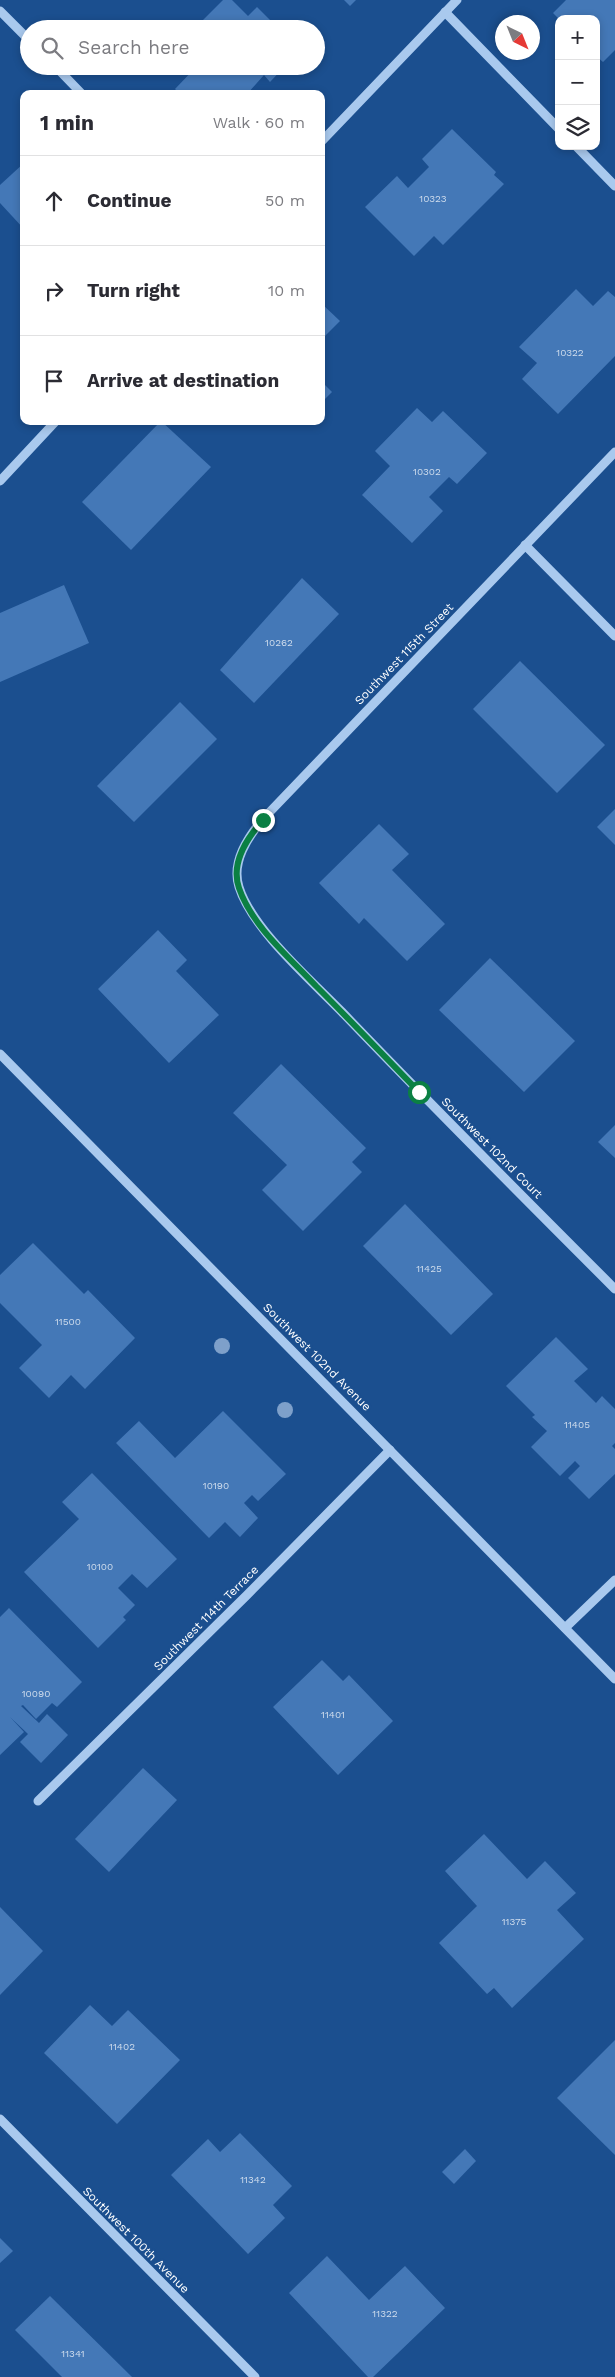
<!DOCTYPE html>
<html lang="en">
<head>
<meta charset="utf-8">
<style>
	:root { --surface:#fff; --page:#f7f7f7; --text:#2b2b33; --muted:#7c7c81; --line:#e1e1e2 }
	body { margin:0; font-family:"Work Sans",sans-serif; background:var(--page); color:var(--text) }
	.controls { position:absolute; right:15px; top:15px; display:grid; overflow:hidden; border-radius:10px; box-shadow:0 2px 8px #0003 }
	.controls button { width:45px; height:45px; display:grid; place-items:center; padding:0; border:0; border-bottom:1px solid var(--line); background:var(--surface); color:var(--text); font:25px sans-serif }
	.compass { position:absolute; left:495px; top:15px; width:45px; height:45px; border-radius:50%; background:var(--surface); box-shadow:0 2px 8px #0003; rotate:137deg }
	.stop { position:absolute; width:15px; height:15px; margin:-11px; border:4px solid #0b8043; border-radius:50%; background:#fff }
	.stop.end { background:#0b8043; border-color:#fff; box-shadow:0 1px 5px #0008 }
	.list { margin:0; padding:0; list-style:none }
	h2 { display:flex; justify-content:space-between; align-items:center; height:65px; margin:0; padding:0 20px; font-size:21px }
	h2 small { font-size:16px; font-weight:400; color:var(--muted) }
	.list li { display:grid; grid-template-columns:32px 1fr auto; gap:15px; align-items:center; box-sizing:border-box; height:90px; padding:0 20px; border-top:1px solid var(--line) }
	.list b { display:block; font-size:19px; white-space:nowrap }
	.list em { font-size:16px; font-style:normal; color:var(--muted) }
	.icon { flex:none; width:28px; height:28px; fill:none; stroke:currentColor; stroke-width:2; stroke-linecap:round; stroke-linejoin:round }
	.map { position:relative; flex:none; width:615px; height:2377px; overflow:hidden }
	.search { position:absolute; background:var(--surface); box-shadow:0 2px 8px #0003; left:20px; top:20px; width:305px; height:55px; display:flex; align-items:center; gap:12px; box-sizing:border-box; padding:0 18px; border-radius:28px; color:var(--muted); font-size:19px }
	.panel { position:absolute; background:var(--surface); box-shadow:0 2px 8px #0003; left:20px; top:90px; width:305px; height:335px; border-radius:10px }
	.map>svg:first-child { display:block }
</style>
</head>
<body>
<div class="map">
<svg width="615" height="2377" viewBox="0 0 615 2377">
	<rect width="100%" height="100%" fill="#1b4f8f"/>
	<g fill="#4478b7">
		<polygon points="223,0 232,0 248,16 257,7 279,29 194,29"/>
		<polygon points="344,0 356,0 350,6"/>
		<polygon points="566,0 615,0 615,50 603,62 596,56 596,19 559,19 553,13"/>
		<polygon points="197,66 285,66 270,82 264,75 247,94 180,94 175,89"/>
		<polygon points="452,129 496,172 494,175 504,184 443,245 434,236 414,256 365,207 397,176 408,188 429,167 422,159"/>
		<polygon points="24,163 24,229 0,203 0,185"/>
		<polygon points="576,289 593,306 608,291 615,297 615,356 558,414 522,379 537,363 519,347"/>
		<polygon points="321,303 340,321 321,340"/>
		<polygon points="321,381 332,392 321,403"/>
		<polygon points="417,408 432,422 443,411 487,453 457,484 449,477 429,497 443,511 412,543 362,495 390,466 375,451"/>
		<polygon points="161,421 211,467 131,550 82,502"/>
		<polygon points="302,578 339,614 254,703 220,670"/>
		<polygon points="64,585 89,643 0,682 0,613"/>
		<polygon points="520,661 605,745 557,793 473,709"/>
		<polygon points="180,702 217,739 134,822 97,786"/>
		<polygon points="615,809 615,845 597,827"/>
		<polygon points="379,824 409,854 392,870 445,924 407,961 364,918 359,924 319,883"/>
		<polygon points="158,930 187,960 176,971 219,1015 169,1063 98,989"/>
		<polygon points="490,958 575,1041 524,1092 439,1010"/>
		<polygon points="281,1064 366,1148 352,1162 362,1172 303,1231 262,1190 287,1165 233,1113"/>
		<polygon points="615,1125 615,1158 598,1142"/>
		<polygon points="405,1204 493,1294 451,1335 363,1246"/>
		<polygon points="33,1243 84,1294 88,1290 135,1338 85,1389 71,1375 49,1398 19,1368 42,1345 0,1303 0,1275"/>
		<polygon points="556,1337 588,1369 574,1381 596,1403 602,1396 615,1409 615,1443 612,1446 615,1449 615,1474 589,1499 568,1478 580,1466 575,1461 560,1476 531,1447 547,1431 532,1417 535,1415 506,1386"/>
		<polygon points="223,1411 286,1474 258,1501 252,1495 244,1503 258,1518 240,1537 225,1522 209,1538 116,1443 139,1421 175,1458"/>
		<polygon points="92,1473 177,1559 147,1588 132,1574 118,1588 135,1605 123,1617 126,1620 98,1648 24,1572 79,1519 62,1502"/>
		<polygon points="9,1608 82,1682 57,1707 52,1703 36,1719 23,1705 21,1706 39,1723 47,1714 68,1735 41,1763 20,1742 28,1734 10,1717 24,1732 0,1755 0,1617"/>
		<polygon points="322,1660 343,1681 349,1675 393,1721 338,1775 273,1707"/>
		<polygon points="143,1768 177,1800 109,1872 75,1839"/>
		<polygon points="484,1834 527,1879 545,1861 576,1893 557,1910 584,1939 512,2008 494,1988 487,1994 439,1943 477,1906 445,1871"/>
		<polygon points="0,1907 43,1951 0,1995"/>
		<polygon points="90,2005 112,2026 128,2010 180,2060 117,2124 44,2053"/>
		<polygon points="615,2040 615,2155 557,2098"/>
		<polygon points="240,2133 292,2186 273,2205 285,2218 248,2254 171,2175 208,2139 220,2152"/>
		<polygon points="465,2149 476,2161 454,2184 442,2172"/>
		<polygon points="0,2238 13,2251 0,2263"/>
		<polygon points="327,2256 369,2300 405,2266 445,2308 373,2377 368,2377 289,2293"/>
		<polygon points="50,2296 132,2377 62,2377 15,2330"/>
	</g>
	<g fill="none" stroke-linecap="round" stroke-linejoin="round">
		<g stroke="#a9c9ee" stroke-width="9">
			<polyline points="0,11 29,40"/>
			<polyline points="445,12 559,129"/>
			<polyline points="55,66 82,94"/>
			<polyline points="321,142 457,0"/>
			<polyline points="576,146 615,186"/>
			<path d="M 615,452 L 263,819 C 248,837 231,862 239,887 C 252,929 311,980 342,1012 C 432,1106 523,1197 615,1289"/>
			<polyline points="0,481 56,421"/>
			<polyline points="525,545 615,636"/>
			<polyline points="0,1054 615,1679"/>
			<polyline points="565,1628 615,1580"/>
			<polyline points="38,1801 247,1595 390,1450"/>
			<polyline points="0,2119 255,2377"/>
		</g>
	</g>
	<g fill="#7ea0ca">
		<circle cx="222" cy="1346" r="8"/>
		<circle cx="285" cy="1410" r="8"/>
	</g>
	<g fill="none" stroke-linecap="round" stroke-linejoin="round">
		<path stroke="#0b8043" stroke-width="6" d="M 263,820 C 248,837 230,862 239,888 C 252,926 289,957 316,986 C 351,1021 385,1057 419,1092"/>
	</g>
	<g text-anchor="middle" stroke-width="4.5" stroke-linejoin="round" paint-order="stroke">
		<g font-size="10" fill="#d0dded">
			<text x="433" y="202">10323</text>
			<text x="570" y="356">10322</text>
			<text x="427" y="475">10302</text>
			<text x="279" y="646">10262</text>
			<text x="429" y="1272">11425</text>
			<text x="68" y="1325">11500</text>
			<text x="577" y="1428">11405</text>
			<text x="216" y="1489">10190</text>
			<text x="100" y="1570">10100</text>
			<text x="36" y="1697">10090</text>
			<text x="333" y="1718">11401</text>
			<text x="514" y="1925">11375</text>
			<text x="122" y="2050">11402</text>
			<text x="253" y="2183">11342</text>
			<text x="385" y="2317">11322</text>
			<text x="73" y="2357">11341</text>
		</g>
		<g font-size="12" fill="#fff" stroke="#1b4f8f">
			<text transform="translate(404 654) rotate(-46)" y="4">Southwest 115th Street</text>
			<text transform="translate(492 1148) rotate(45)" y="4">Southwest 102nd Court</text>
			<text transform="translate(317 1357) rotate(45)" y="4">Southwest 102nd Avenue</text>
			<text transform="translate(206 1618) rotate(-45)" y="4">Southwest 114th Terrace</text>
			<text transform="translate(136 2240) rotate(45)" y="4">Southwest 100th Avenue</text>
		</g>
	</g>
</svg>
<div class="controls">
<button>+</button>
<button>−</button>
<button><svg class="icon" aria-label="layers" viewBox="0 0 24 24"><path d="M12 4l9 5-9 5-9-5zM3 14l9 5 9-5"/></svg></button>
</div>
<svg class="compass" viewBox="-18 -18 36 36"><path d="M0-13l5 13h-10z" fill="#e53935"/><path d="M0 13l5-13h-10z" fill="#7c7c81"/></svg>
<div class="stop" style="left:419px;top:1092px"></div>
<div class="stop end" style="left:263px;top:820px"></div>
<div class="search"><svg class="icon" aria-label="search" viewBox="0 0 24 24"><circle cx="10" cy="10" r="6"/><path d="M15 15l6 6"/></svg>Search here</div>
<section class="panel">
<h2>1 min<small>Walk · 60 m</small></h2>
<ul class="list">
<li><svg class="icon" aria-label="ahead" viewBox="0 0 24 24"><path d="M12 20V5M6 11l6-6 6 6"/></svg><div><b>Continue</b></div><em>50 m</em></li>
<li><svg class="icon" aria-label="right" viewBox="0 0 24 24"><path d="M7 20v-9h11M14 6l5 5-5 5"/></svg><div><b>Turn right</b></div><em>10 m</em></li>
<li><svg class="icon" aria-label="arrive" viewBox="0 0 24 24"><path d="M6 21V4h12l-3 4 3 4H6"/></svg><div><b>Arrive at destination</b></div></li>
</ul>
</section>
</div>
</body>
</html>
